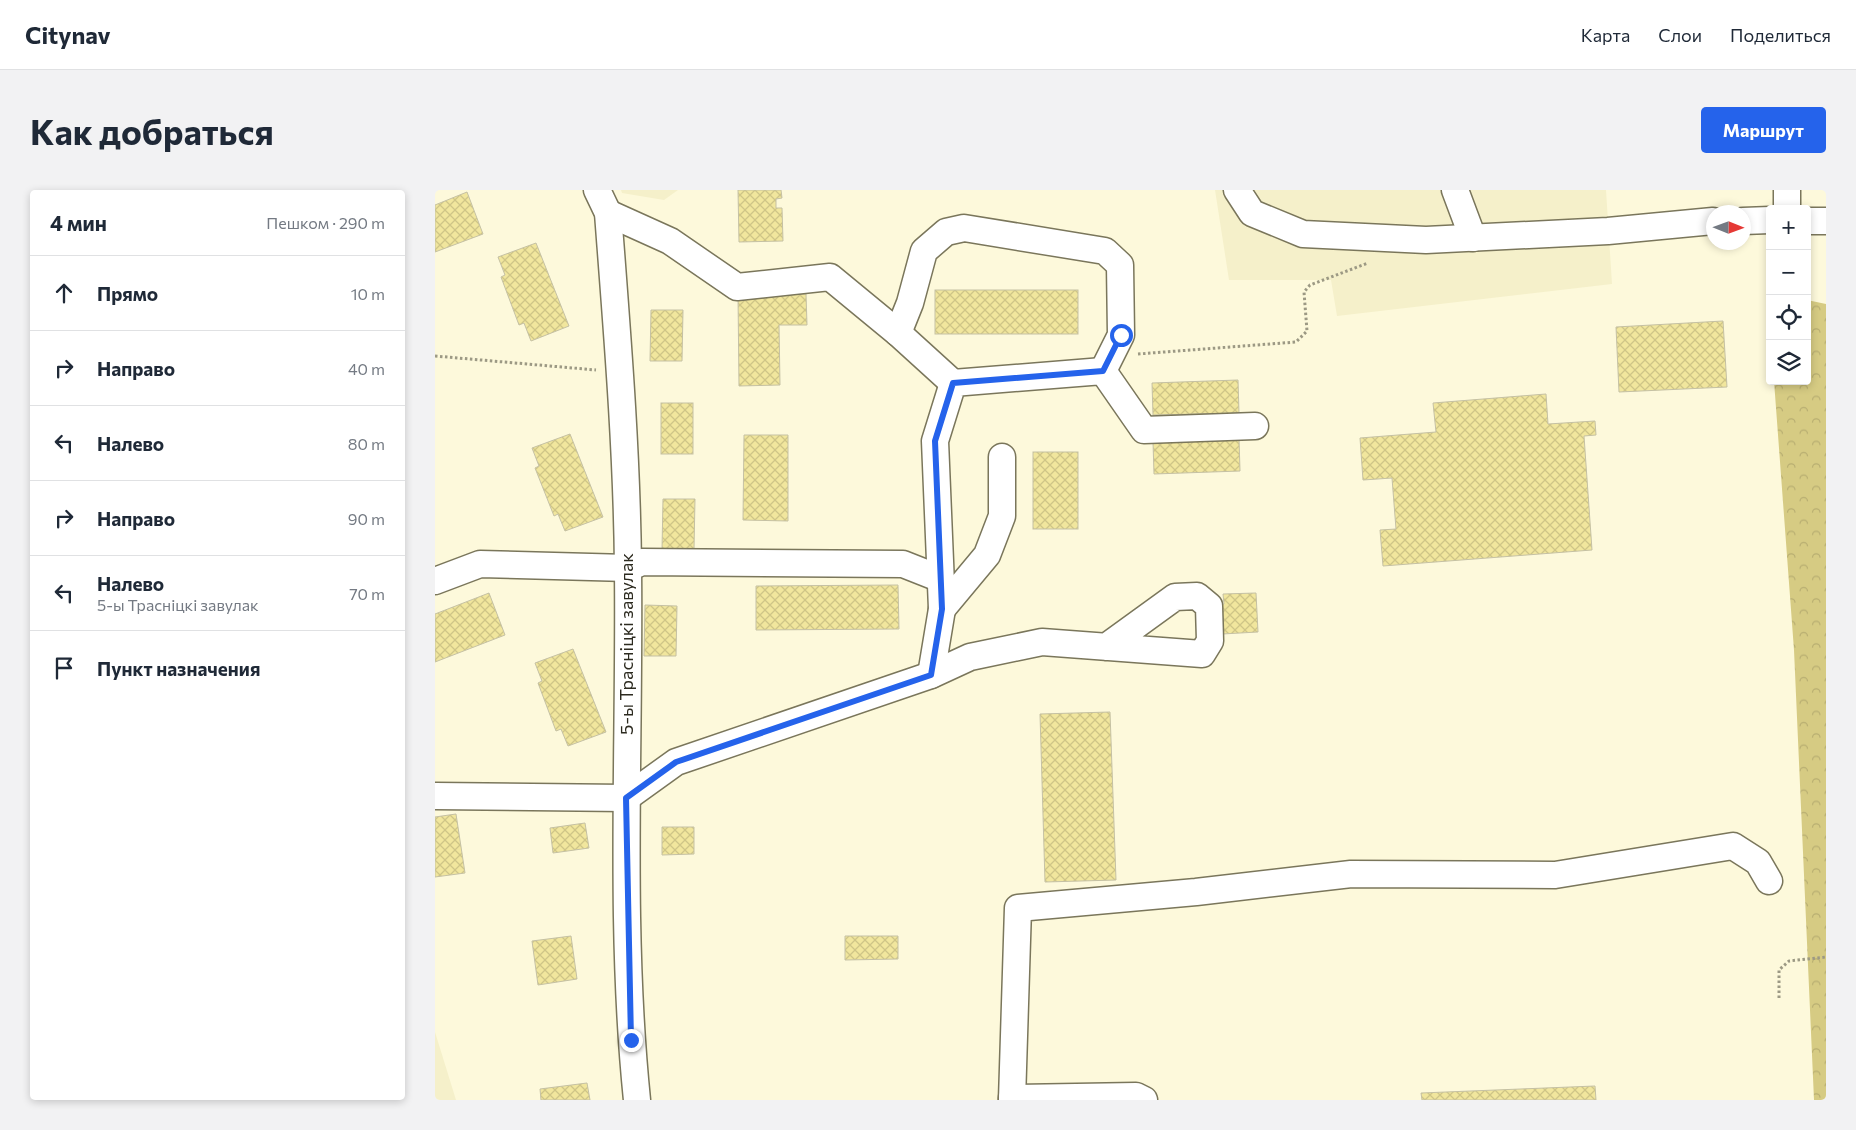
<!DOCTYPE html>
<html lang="ru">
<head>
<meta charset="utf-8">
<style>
	:root { --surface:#fff; --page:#f2f2f3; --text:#1f2937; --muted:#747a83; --line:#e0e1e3; --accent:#2563eb }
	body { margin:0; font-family:Commissioner,sans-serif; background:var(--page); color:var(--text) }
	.controls { position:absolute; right:15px; top:15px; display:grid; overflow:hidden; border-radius:5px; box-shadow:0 2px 8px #0003 }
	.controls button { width:45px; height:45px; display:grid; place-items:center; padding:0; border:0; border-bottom:1px solid var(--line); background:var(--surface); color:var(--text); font:25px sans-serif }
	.compass { position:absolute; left:1271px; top:15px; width:45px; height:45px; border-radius:50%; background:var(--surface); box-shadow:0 2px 8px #0003; rotate:91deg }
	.stop { position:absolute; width:15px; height:15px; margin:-11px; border:4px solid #2563eb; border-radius:50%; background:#fff }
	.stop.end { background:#2563eb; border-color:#fff; box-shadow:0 1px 5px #0008 }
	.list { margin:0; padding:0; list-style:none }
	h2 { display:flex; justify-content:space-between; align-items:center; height:65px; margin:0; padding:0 20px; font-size:21px }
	h2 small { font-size:16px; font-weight:400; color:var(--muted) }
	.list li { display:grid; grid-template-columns:32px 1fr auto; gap:15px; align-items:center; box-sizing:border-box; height:75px; padding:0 20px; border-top:1px solid var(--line) }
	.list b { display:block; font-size:19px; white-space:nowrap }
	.list p { margin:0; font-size:16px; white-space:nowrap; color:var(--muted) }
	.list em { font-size:16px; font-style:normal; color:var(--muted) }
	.icon { flex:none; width:28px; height:28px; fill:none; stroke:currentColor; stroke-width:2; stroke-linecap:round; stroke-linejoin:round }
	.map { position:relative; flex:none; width:1391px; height:910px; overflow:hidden; border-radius:5px }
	header { display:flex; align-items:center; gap:30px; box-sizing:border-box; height:70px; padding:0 25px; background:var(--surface); border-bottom:1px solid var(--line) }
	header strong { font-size:24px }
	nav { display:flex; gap:28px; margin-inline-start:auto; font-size:18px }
	.intro { display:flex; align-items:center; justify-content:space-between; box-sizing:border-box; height:120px; padding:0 30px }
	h1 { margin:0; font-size:35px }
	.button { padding:12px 22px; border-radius:5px; background:var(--accent); color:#fff; font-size:18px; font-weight:700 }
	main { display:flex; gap:30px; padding:0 30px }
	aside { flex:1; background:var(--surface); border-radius:5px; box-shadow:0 2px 8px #0003 }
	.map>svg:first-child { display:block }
</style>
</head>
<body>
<header>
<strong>Citynav</strong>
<nav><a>Карта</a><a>Слои</a><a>Поделиться</a></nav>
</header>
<div class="intro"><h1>Как добраться</h1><a class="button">Маршрут</a></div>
<main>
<aside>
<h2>4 мин<small>Пешком · 290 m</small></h2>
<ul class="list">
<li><svg class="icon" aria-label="ahead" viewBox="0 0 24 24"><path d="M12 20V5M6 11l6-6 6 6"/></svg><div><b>Прямо</b></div><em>10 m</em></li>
<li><svg class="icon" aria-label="right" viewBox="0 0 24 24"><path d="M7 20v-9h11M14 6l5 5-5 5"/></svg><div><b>Направо</b></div><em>40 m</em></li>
<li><svg class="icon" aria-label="left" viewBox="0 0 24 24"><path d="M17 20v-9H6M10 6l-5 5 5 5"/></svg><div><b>Налево</b></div><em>80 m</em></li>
<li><svg class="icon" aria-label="right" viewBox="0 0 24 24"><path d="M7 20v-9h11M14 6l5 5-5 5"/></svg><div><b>Направо</b></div><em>90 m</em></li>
<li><svg class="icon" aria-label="left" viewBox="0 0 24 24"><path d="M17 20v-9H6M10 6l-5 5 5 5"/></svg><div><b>Налево</b><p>5-ы Трасніцкі завулак</p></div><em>70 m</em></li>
<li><svg class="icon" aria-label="arrive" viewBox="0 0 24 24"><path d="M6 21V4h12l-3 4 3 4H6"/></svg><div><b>Пункт назначения</b></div></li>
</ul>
</aside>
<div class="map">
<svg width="1391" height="910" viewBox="0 0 1391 910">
	<defs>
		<pattern id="forest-crowns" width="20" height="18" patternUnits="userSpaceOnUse" patternTransform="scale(1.25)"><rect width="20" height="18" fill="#d6cb83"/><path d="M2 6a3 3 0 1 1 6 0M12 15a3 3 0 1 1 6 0" fill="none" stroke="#b8ae71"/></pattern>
		<pattern id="building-cross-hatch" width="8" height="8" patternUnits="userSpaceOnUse" patternTransform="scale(1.25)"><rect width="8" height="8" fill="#f1e69d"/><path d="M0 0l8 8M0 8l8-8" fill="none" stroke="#cfc587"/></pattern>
	</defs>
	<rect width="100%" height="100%" fill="#fdf9db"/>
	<g fill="#f5f0ca">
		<polygon points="186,0 243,0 229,10 187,3"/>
		<polygon points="780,0 1171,0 1177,94 902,126 896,90 794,90"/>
		<polygon points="0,842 21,910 0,910"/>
	</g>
	<polygon fill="url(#forest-crowns)" points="1372,110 1391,114 1391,910 1379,910 1359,460 1339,191 1372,191"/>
	<g fill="url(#building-cross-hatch)" stroke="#c5c1a4">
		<polygon points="303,0 346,0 347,8 341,9 341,18 347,18 348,51 304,52"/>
		<polygon points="32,2 48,44 0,62 0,15"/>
		<polygon points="101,53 134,136 96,151 89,133 84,135 66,87 70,85 63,67"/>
		<rect x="500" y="100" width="143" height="44"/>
		<polygon points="371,104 372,135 344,135 345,195 304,196 303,105"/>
		<polygon points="216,120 248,120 247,171 215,171"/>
		<polygon points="1288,131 1292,197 1184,202 1181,137"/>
		<polygon points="803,190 804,223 718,225 717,193"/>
		<polygon points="1111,204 1113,234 1160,231 1161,245 1149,246 1157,360 948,376 945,340 961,339 957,288 928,290 925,248 1001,242 998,213"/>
		<rect x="226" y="213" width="32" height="51"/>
		<polygon points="135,244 168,327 130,341 123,324 119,326 100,278 104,276 97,258"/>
		<polygon points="309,245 353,245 353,331 308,330"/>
		<polygon points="804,249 805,281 719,284 718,252"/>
		<rect x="598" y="262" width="45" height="77"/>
		<polygon points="228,309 260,309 259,360 227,360"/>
		<polygon points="463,395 464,439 321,440 321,396"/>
		<polygon points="54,403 70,445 0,472 0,424"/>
		<polygon points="821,403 823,442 787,444 785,415 789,414 788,404"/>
		<polygon points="210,415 242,416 241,466 209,466"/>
		<polygon points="138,459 171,542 133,556 126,539 121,541 103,493 107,491 100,473"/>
		<polygon points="675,522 681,690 610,692 605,524"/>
		<polygon points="21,624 30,683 0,687 0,627"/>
		<polygon points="150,633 154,658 118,663 115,638"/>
		<polygon points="227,637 259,637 259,664 227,665"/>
		<polygon points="136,746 142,789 103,795 97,751"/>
		<polygon points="410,746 463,746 463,769 410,770"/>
		<polygon points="152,893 155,910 106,910 105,899"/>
		<polygon points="1160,896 1161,910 987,910 986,903"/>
	</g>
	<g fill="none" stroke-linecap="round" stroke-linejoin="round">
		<g stroke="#7a765b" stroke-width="29">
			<g id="minor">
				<path d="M 162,0 L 173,23 C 182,141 192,260 193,379 C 195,556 184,734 202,910"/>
				<polyline points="802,0 817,23 868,44 991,50 1173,41 1278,31"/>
				<polyline points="1020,0 1038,48"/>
				<polyline points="1352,0 1352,19"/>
				<polyline points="173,23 235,51 302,97 395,87 463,143 518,193"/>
				<polyline points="1308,31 1335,30"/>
				<polyline points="1372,31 1391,31"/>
				<polyline points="463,143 475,113 489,61 511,42 529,38 670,61 685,75 686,145 668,181"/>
				<polyline points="0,391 45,374 193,378 207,372 468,374 506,389"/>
				<polyline points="507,419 552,365 567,326 567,267"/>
				<polyline points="496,485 507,419 500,251 518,193 668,181 709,240 820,236"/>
				<polyline points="0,606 191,608 241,572 496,485 535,467 607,452 767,464 775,451 774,416 762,406 740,407 671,457"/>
				<polyline points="577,908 701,906 709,910"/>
				<polyline points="577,910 583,718 761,702 916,684 1120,685 1298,656 1323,672 1334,691"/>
			</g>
		</g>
		<g stroke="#9c9984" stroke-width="3" stroke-dasharray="2.5 2.5" stroke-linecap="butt">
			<polyline points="703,164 861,152 872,141 869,102 875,95 933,73"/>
			<polyline points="0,166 161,180"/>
			<polyline points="1344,808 1344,780 1354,771 1391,767"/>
		</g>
		<use href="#minor" stroke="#fff" stroke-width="26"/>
	</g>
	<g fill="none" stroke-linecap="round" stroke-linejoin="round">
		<polyline stroke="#2563eb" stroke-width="6" points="196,850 191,608 241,572 496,485 507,419 500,251 518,193 668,181 686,145"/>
	</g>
	<g text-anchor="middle" stroke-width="4" stroke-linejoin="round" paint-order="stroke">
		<g font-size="18" fill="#2d2b20" stroke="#fff">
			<text transform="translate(192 454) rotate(-90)" y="6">5-ы Трасніцкі завулак</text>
		</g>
	</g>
</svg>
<div class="controls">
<button>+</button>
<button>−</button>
<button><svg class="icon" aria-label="locate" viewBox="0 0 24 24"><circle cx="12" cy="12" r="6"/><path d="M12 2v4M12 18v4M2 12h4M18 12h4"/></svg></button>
<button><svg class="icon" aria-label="layers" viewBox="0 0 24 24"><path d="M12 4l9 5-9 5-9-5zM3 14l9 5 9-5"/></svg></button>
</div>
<svg class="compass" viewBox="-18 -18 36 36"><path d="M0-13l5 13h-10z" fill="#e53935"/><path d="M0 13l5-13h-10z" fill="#747a83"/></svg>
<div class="stop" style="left:686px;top:145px"></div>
<div class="stop end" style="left:196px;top:850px"></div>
</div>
</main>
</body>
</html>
